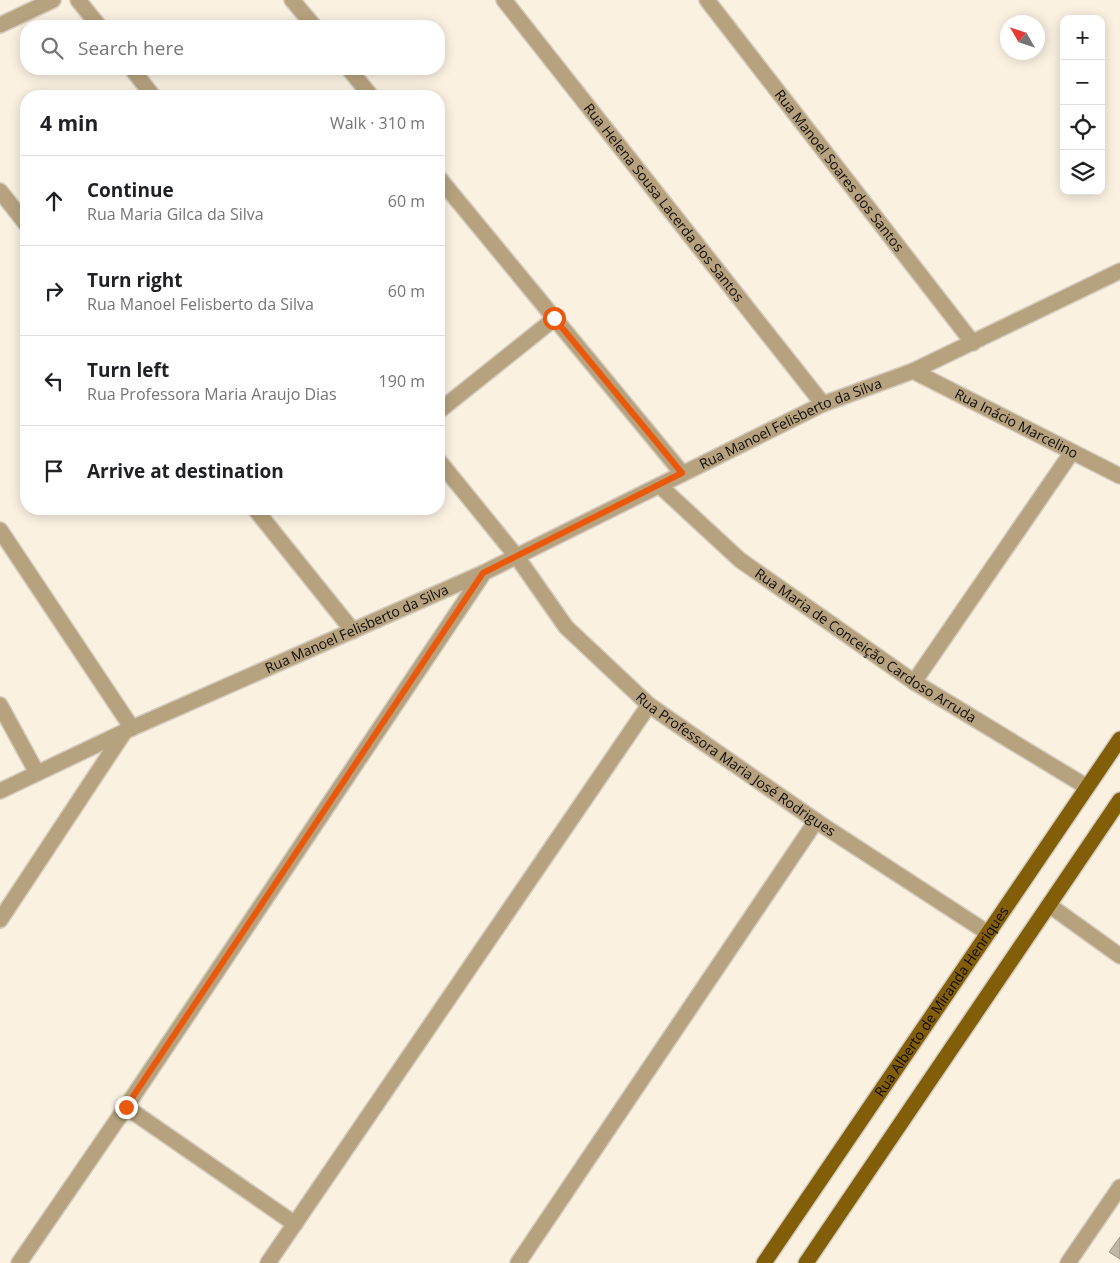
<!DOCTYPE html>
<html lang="en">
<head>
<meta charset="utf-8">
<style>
	:root { --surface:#fff; --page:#f2f2f2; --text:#202124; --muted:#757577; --line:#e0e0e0 }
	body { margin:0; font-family:"Open Sans",sans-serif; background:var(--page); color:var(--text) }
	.controls { position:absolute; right:15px; top:15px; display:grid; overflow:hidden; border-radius:10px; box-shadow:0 2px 12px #0003 }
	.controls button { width:45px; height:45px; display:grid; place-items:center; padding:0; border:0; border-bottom:1px solid var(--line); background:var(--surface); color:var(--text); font:25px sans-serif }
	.compass { position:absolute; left:1000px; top:15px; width:45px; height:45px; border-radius:50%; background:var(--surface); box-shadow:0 2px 12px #0003; rotate:309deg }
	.stop { position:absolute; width:15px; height:15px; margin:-11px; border:4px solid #ea580c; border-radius:50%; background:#fff }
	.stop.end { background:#ea580c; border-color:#fff; box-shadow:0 1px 5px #0008 }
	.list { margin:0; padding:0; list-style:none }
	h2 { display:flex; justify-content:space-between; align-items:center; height:65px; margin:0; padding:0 20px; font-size:21px }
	h2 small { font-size:16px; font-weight:400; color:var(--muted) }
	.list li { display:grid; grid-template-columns:32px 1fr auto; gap:15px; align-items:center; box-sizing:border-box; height:90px; padding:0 20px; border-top:1px solid var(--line) }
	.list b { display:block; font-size:19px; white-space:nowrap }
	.list p { margin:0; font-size:16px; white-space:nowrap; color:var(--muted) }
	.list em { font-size:16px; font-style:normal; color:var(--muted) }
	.icon { flex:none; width:28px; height:28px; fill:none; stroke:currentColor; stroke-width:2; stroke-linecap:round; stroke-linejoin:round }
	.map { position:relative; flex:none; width:1120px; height:1263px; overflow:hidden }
	.search { position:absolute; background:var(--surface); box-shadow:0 2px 12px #0003; left:20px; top:20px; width:425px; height:55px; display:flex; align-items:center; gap:12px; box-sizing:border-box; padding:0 18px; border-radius:20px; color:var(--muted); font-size:19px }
	.panel { position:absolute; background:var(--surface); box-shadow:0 2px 12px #0003; left:20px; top:90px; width:425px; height:425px; border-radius:20px }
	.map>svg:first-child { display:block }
</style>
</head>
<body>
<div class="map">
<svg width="1120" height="1263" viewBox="0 0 1120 1263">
	<rect width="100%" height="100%" fill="#faf1e1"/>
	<polygon fill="#bfb7a8" stroke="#9d9587" points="1120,1237 1120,1259 1109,1252"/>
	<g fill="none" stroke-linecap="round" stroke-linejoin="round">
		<g stroke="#d4ccbe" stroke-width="18">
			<g id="street">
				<polyline points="78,0 99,26"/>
				<polyline points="292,0 314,26"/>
				<path id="s1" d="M 504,0 L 823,404"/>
				<path id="s2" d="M 707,0 L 973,343"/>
				<polyline points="0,25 53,0"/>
				<polyline points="132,69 153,96"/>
				<polyline points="349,69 371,96"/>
				<polyline points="439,178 682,473"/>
				<polyline points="0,191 26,224"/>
				<path id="s3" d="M 913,371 L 1120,476"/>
				<polyline points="439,411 554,319"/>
				<path id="s4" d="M 439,461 L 517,557 L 566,627 L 649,705 L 816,821 L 988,933"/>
				<path id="s5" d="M 660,486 L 740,560 L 914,682 L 1087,787"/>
				<polyline points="255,509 353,631"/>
				<polyline points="0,530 132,728"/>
				<polyline points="914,682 1072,452"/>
				<polyline points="0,705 37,773"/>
				<path id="s6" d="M 0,791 L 132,728 L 483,573 L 823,404 L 913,371 L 1120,271"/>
				<polyline points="1049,905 1120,956"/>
				<polyline points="0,920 125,731"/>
				<polyline points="126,1107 295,1224"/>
				<polyline points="19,1263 126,1107 483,574"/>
				<polyline points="268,1263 649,705"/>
				<polyline points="518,1263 816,821"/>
				<polyline points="1068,1263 1120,1187"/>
			</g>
		</g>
		<g stroke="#d4ccbe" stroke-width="18">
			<g id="primary">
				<path id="s7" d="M 764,1263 L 1120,739"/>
				<polyline points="806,1263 1120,800"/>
			</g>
		</g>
		<use href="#street" stroke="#b6a27e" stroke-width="15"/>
		<use href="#primary" stroke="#835e08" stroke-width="15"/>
	</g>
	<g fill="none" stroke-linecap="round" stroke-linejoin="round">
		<polyline stroke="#ea580c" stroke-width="6" points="126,1107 483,573 682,473 554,318"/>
	</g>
	<g text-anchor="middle" stroke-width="4.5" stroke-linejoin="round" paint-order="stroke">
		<g font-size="14" fill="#0e0b06" stroke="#fff">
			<text dy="5" stroke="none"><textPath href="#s2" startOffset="216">Rua Manoel Soares dos Santos</textPath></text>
			<text dy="5" stroke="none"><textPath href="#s1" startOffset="258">Rua Helena Sousa Lacerda dos Santos</textPath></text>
			<text dy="5" stroke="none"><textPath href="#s6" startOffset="872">Rua Manoel Felisberto da Silva</textPath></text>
			<text dy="5" stroke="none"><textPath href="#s3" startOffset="116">Rua Inácio Marcelino</textPath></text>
			<text dy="5" stroke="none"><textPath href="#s6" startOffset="392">Rua Manoel Felisberto da Silva</textPath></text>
			<text dy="5" stroke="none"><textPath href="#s5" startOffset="261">Rua Maria de Conceição Cardoso Arruda</textPath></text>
			<text dy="5" stroke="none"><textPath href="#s4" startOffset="428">Rua Professora Maria José Rodrigues</textPath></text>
			<text dy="5" stroke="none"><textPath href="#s7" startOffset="316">Rua Alberto de Miranda Henriques</textPath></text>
		</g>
	</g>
</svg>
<div class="controls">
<button>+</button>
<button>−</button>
<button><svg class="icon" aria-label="locate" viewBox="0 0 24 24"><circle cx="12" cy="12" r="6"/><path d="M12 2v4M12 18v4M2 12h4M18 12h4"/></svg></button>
<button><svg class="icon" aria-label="layers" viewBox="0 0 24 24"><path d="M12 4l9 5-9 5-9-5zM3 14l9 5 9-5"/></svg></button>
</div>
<svg class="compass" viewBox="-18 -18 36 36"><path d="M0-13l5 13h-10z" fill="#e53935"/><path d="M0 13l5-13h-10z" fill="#757577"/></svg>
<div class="stop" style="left:554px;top:318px"></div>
<div class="stop end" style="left:126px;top:1107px"></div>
<div class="search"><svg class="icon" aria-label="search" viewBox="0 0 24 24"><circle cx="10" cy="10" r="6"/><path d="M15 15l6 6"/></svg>Search here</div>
<section class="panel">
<h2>4 min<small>Walk · 310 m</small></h2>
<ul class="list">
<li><svg class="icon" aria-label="ahead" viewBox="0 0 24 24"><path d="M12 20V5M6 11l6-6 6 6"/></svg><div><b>Continue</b><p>Rua Maria Gilca da Silva</p></div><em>60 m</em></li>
<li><svg class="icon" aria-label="right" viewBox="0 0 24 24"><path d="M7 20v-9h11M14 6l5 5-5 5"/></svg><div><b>Turn right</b><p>Rua Manoel Felisberto da Silva</p></div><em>60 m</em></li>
<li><svg class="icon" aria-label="left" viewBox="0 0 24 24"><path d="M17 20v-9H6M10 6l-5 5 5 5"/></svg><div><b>Turn left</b><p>Rua Professora Maria Araujo Dias</p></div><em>190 m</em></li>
<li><svg class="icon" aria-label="arrive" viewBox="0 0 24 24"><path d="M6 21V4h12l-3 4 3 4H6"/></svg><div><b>Arrive at destination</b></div></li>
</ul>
</section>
</div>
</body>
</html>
